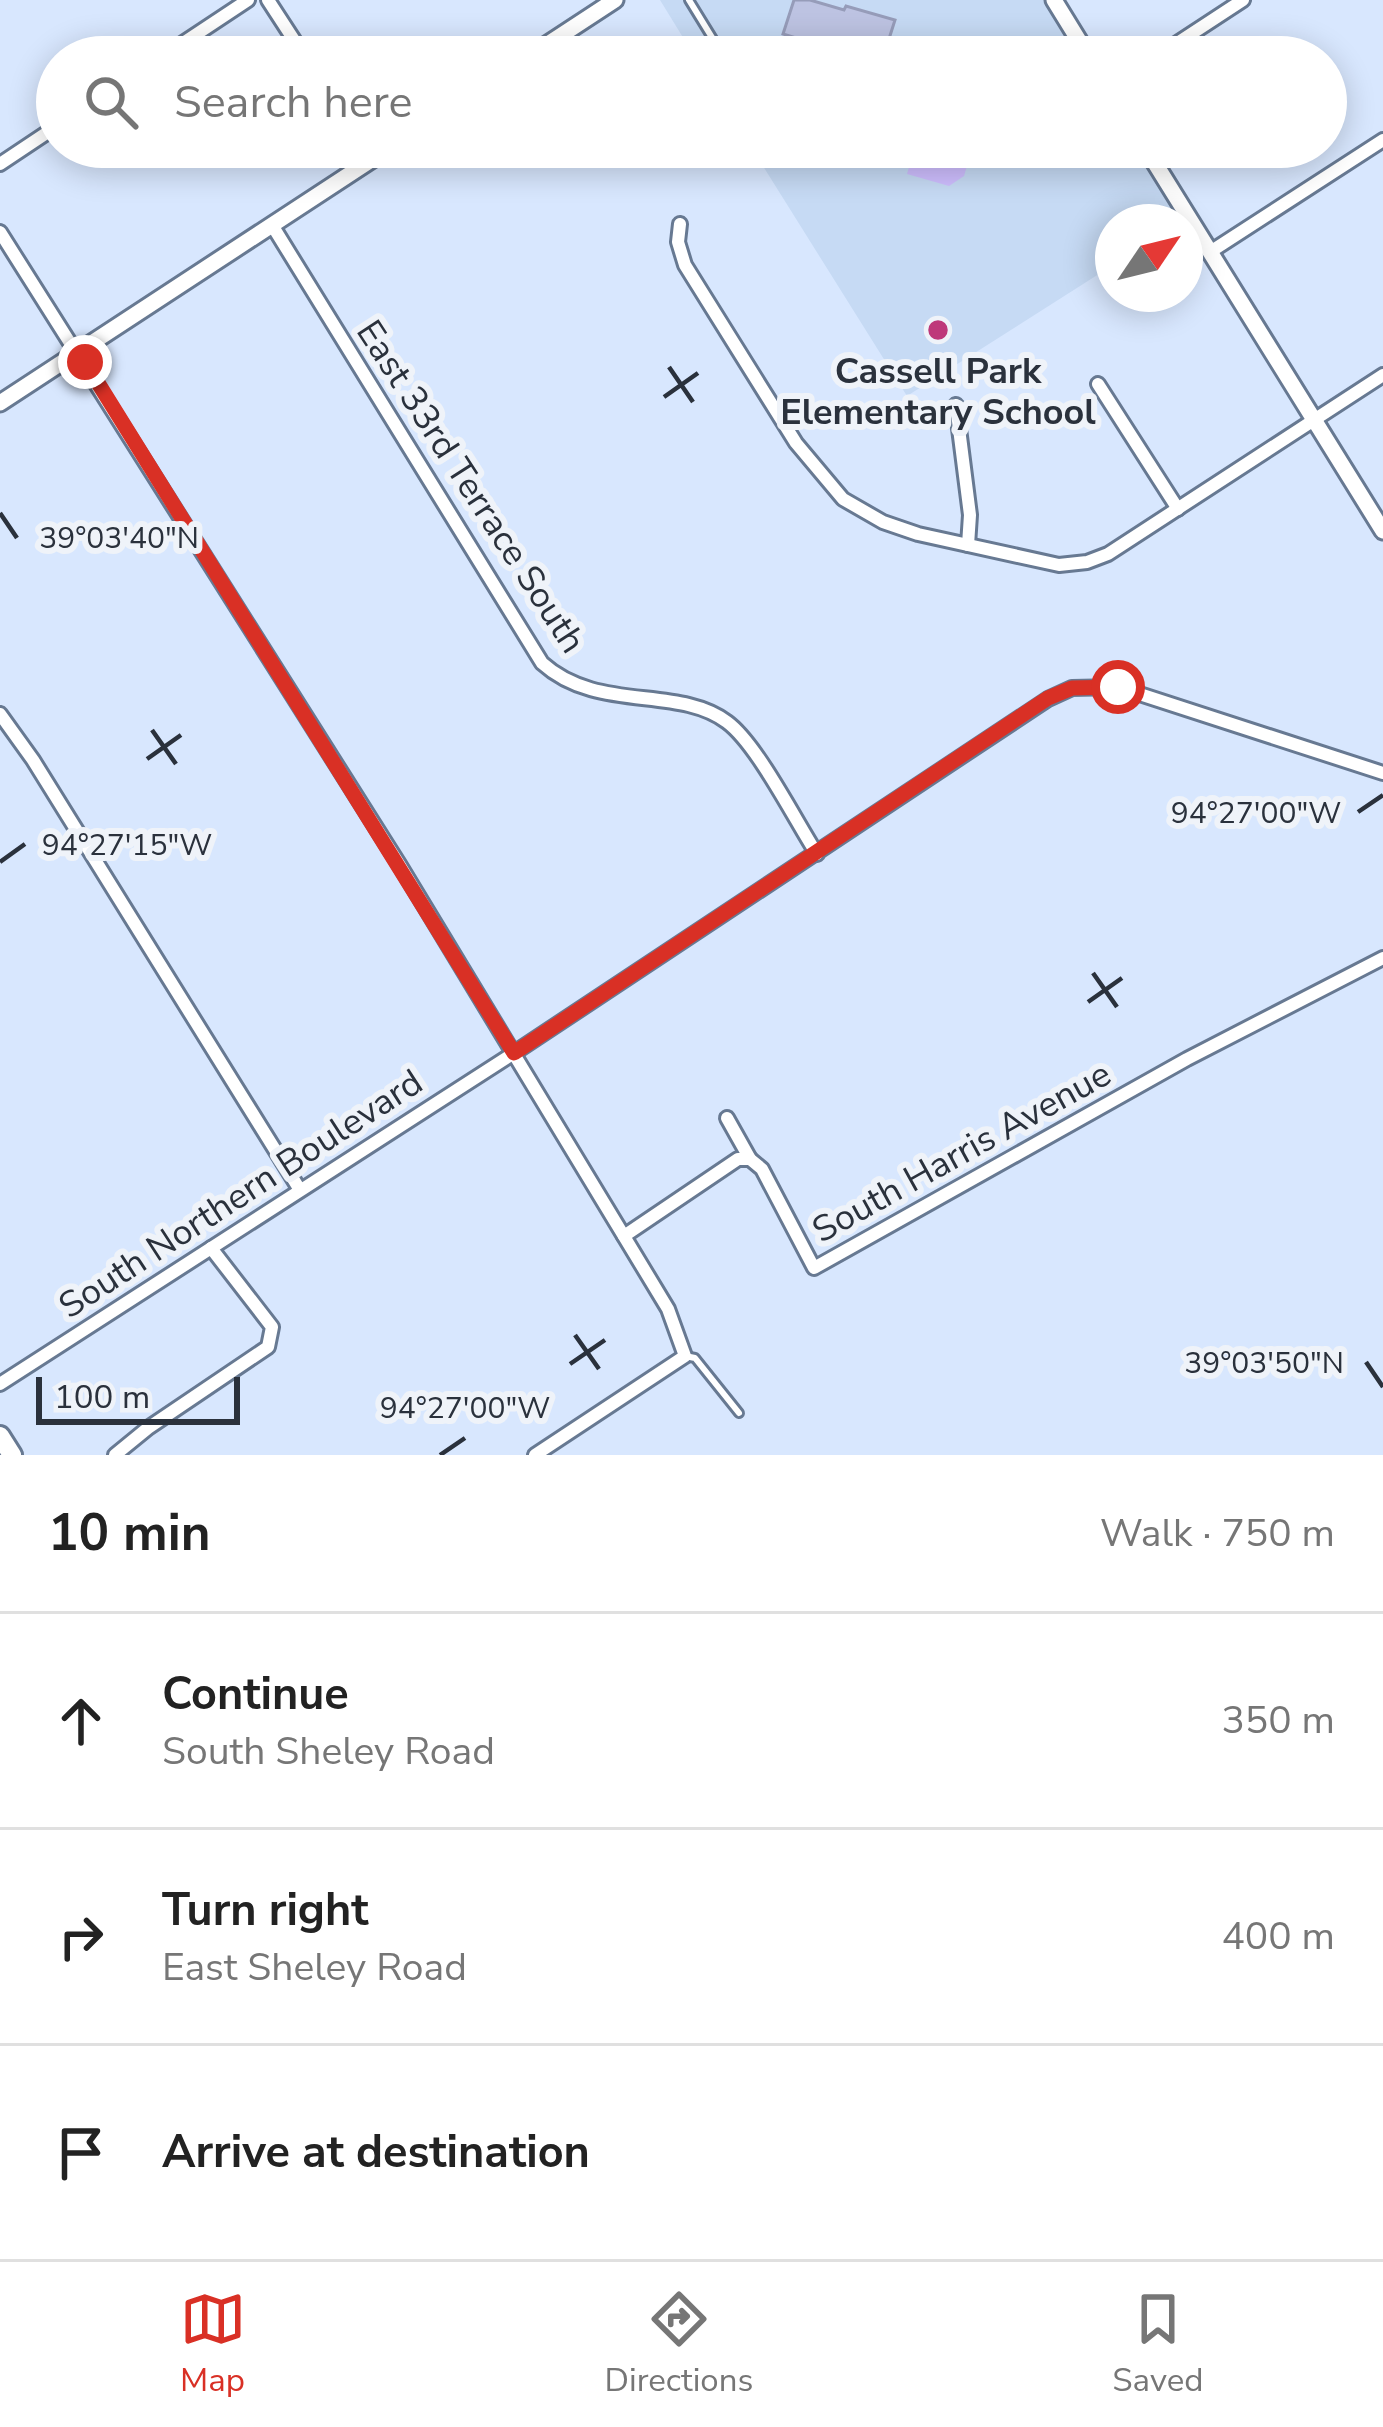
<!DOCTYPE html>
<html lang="en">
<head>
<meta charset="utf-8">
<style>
	:root { --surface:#fff; --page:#f2f2f2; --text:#222; --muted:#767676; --line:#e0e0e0; --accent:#d93025 }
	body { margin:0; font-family:"Nunito Sans",sans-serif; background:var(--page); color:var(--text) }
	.compass { position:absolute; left:1095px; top:204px; width:108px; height:108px; border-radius:50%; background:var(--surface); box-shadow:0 6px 30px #0003; rotate:55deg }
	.scale { position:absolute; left:36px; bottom:30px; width:204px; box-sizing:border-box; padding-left:12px; border:6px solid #2a313c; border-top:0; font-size:33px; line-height:42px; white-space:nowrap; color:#2a313c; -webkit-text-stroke:9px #eff3f9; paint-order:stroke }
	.stop { position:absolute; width:36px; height:36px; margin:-27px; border:9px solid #d93025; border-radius:50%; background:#fff }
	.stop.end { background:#d93025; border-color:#fff; box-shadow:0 3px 12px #0008 }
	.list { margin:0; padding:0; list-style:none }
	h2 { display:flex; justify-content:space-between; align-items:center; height:156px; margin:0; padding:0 48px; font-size:51px }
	h2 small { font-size:39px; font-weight:400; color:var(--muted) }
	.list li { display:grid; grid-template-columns:78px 1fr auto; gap:36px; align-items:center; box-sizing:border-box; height:216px; padding:0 48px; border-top:3px solid var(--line) }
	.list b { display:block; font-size:45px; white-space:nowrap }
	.list p { margin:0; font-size:39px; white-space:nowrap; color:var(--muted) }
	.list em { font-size:39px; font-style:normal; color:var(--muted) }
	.icon { flex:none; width:66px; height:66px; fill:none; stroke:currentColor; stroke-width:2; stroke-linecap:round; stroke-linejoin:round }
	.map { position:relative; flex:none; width:1383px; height:1455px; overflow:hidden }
	.search { position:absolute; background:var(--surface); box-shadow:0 6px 30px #0003; left:36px; right:36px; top:36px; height:132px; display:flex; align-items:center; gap:30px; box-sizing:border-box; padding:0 42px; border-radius:66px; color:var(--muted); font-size:45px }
	.sheet { height:804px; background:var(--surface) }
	nav { display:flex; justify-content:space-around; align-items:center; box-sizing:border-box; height:168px; border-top:3px solid var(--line); background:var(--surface); font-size:33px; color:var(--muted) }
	nav a { display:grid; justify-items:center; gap:6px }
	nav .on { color:var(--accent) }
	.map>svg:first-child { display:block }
</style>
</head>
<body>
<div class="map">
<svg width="1383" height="1455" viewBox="0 0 1383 1455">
	<rect width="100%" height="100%" fill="#d8e7fe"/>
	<g fill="#c6daf4">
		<polygon points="660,0 1046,0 1082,57 695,57"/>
		<polygon points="751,147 1137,147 1183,220 1113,222 1113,265 907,396"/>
	</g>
	<polygon fill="#cebefe" points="915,147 972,149 964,176 949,186 907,174"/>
	<polygon fill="#bdc3e2" stroke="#969cb9" stroke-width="3" points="794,0 810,0 844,10 846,6 895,20 888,42 938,57 778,57 781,46 790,48 793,37 783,34"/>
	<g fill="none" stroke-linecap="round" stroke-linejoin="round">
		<g stroke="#677992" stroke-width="12">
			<g id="service">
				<polyline points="689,0 724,57"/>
				<polyline points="685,1356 695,1358 739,1413"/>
			</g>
		</g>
		<g stroke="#677992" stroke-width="18">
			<g id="minor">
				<polyline points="268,0 305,57"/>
				<polyline points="162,57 248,0"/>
				<polyline points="1156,57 1243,0"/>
				<polyline points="0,164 57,126"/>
				<polyline points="680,224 678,242 685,265 796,443 843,499 883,522 918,534 1059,565 1087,562 1108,554 1383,375"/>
				<path d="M 272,225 L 542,663 C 597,713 678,685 727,722 C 757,744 795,820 817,854"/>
				<polyline points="0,232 399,864 668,1309 685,1356 535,1455"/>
				<polyline points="1210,252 1383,140"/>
				<polyline points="1098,384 1178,509"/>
				<polyline points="956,405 970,515 968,545"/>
				<polyline points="0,714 33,760 300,1190"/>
				<polyline points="727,1118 750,1159"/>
				<polyline points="624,1236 738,1159 750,1159 762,1169 814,1268 1187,1059 1383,958"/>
				<polyline points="0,1384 514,1053 1048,699 1072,688 1118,687 1383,773"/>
				<polyline points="115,1455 148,1428 268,1347 272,1327 211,1248"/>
			</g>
		</g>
		<g stroke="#677992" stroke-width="21">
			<g id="tertiary">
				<polyline points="1054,0 1089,57"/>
				<polyline points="528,57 615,0"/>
				<polyline points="1145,147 1383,531"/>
				<polyline points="0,403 391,147"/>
			</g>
		</g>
		<g stroke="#677992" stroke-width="24">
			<polyline id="secondary" points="0,1436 12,1455"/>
		</g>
		<use href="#service" stroke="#fff" stroke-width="6"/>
		<use href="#minor" stroke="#fff" stroke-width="12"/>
		<use href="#tertiary" stroke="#fff" stroke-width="15"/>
		<use href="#secondary" stroke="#fff" stroke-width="18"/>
	</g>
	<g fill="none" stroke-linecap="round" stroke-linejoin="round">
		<polyline stroke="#d93025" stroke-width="15" points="85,362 514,1053 1048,698 1072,688 1118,687"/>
	</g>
	<path fill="none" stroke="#2a313c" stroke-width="4.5" d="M 669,367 L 693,402M 664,397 L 698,373M 0,513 L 17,538M 152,730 L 176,764M 147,759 L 181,735M 1358,812 L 1383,795M 0,862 L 25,844M 1093,973 L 1117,1007M 1088,1002 L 1122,978M 575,1335 L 599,1369M 1366,1362 L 1383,1387M 570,1364 L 605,1340M 440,1455 L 465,1438"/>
	<circle fill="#be387a" stroke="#eff3f9" stroke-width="4.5" cx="938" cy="330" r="12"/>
	<g text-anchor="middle" stroke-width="12" stroke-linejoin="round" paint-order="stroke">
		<g font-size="36" font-weight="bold" fill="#2a313c" stroke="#eff3f9">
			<text x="938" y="383">Cassell Park<tspan x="938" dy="41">Elementary School</tspan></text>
		</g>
		<g font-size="36" fill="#2a313c" stroke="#eff3f9">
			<text transform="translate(472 486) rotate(57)" y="13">East 33rd Terrace South</text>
			<text transform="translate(961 1151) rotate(-29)" y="13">South Harris Avenue</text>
			<text transform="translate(240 1193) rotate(-33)" y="13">South Northern Boulevard</text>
		</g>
	</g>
	<g font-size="30" text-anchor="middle" fill="#2a313c" stroke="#eff3f9" stroke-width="12" stroke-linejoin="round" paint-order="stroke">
		<text x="119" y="548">39°03'40"N</text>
		<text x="1256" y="823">94°27'00"W</text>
		<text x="127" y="855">94°27'15"W</text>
		<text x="1264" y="1373">39°03'50"N</text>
		<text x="465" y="1418">94°27'00"W</text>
	</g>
</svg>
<svg class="compass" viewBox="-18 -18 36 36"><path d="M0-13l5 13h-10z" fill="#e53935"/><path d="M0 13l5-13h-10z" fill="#767676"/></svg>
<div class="scale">100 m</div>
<div class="stop" style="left:1118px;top:687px"></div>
<div class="stop end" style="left:85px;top:362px"></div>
<div class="search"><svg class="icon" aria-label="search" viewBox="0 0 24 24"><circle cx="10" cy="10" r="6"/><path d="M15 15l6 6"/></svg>Search here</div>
</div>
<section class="sheet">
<h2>10 min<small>Walk · 750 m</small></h2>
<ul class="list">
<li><svg class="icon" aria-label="ahead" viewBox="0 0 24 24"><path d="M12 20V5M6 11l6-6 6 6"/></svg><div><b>Continue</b><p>South Sheley Road</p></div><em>350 m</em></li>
<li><svg class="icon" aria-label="right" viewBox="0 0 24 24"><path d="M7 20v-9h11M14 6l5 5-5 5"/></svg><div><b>Turn right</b><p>East Sheley Road</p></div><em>400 m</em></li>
<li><svg class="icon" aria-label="arrive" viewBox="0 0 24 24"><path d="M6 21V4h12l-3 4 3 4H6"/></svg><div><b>Arrive at destination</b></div></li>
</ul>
</section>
<nav>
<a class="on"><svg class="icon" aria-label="map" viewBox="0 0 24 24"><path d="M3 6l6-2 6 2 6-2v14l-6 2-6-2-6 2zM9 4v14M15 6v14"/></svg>Map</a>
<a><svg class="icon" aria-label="directions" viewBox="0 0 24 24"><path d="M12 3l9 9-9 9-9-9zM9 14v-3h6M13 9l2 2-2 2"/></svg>Directions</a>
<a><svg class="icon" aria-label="saved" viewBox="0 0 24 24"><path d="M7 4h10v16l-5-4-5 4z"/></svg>Saved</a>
</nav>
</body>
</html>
